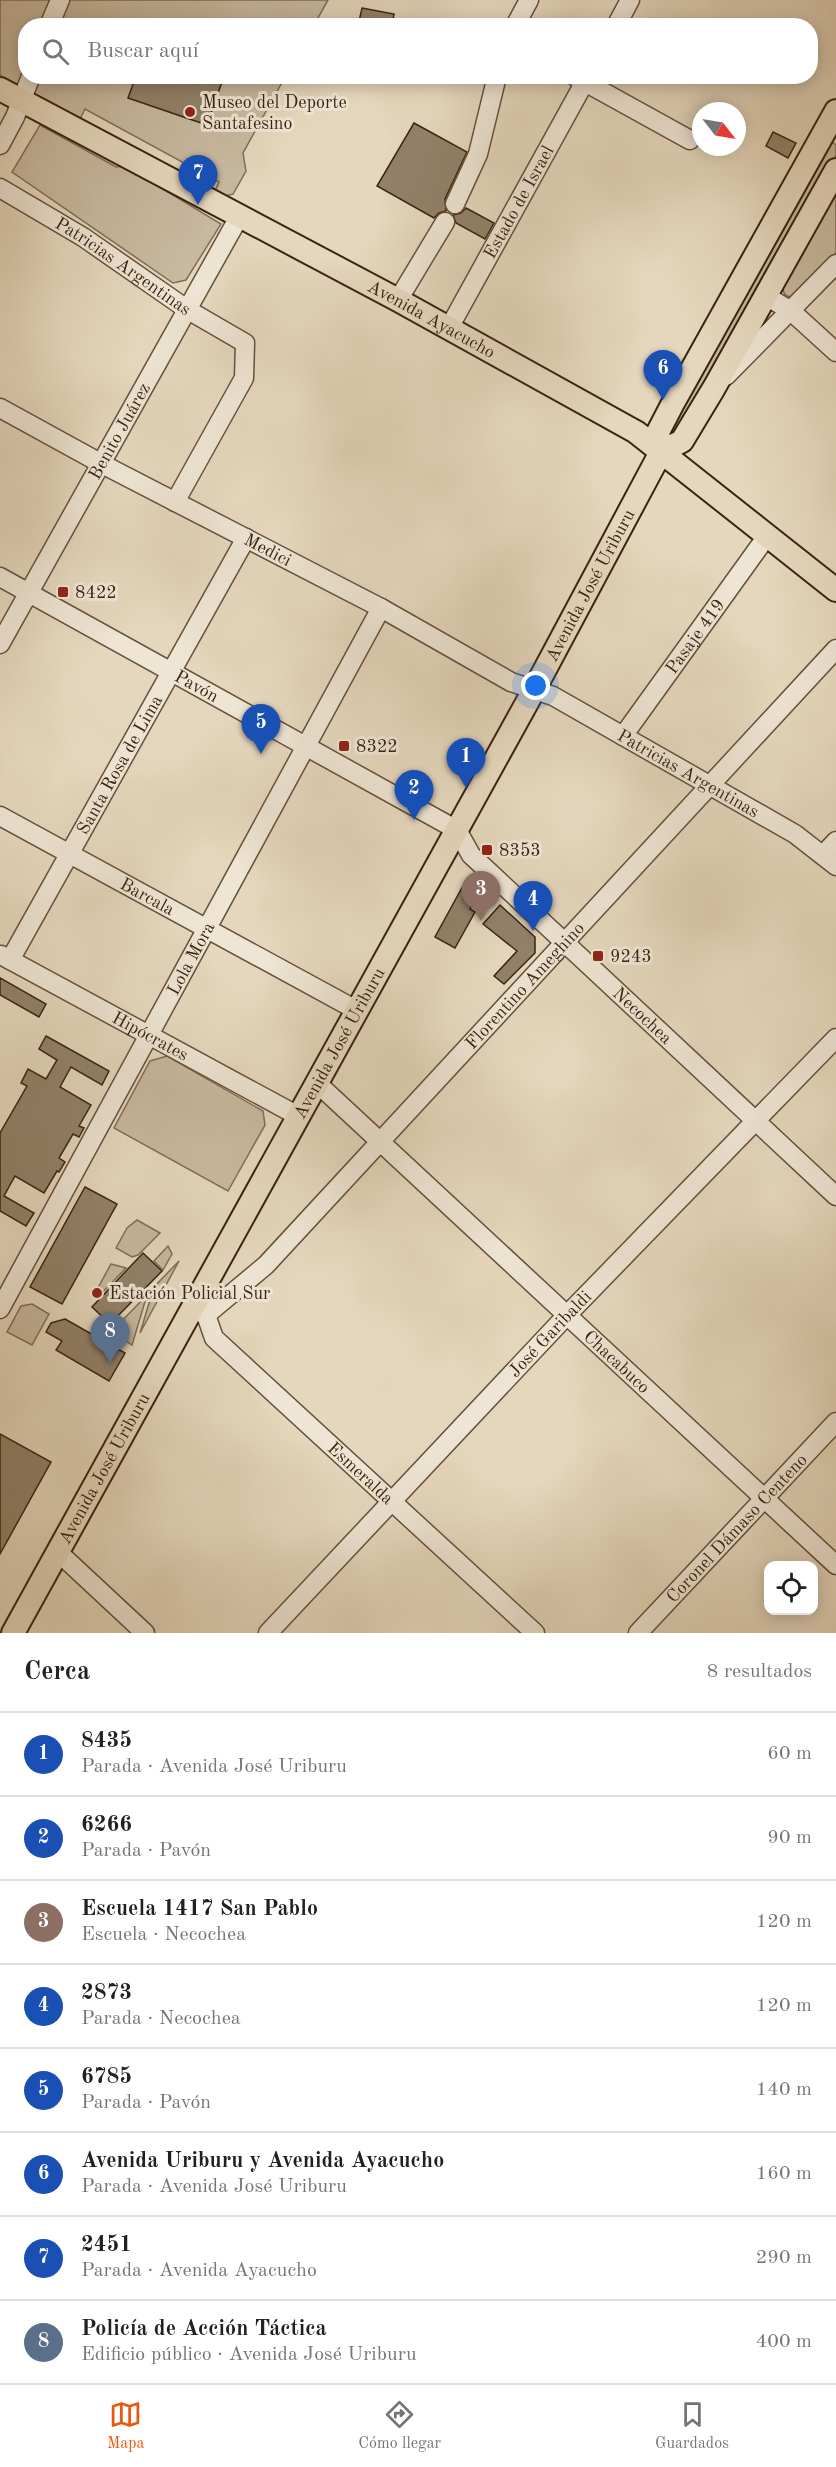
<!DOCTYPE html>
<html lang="es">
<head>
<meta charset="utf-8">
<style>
	:root { --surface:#fff; --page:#f2f2f2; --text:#202124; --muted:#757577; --line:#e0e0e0; --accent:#ea580c }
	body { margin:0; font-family:"Old Standard TT",serif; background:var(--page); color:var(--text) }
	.controls { position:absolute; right:18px; bottom:18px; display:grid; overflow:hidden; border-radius:12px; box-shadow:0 3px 15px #0003 }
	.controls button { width:54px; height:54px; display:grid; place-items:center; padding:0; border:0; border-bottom:2px solid var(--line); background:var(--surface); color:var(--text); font:30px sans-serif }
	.compass { position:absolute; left:692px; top:102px; width:54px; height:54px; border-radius:50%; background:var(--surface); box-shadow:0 3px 15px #0003; rotate:121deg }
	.you { position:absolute; left:536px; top:686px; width:21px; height:21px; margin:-15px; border:4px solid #fff; border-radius:50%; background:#1a73e8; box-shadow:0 0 0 9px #1a73e833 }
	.badge { display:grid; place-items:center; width:39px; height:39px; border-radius:50%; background:var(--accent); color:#fff; font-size:20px; font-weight:700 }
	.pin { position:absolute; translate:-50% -50px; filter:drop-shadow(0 2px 3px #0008) }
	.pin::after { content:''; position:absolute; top:32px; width:21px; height:18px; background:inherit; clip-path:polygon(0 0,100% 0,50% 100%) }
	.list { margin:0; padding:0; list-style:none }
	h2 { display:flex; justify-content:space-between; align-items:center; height:78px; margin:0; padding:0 24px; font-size:26px }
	h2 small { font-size:20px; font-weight:400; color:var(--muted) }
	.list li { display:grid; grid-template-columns:39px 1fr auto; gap:18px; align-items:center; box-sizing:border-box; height:84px; padding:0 24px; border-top:2px solid var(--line) }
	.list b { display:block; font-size:22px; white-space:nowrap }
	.list p { margin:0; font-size:20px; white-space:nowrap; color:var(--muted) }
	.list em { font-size:20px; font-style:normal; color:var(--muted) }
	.icon { flex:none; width:33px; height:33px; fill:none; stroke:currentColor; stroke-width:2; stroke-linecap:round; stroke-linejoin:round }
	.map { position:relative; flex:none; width:836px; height:1633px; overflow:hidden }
	.search { position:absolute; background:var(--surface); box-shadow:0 3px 15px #0003; left:18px; right:18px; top:18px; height:66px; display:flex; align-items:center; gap:15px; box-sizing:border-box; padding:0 21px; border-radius:24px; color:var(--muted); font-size:22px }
	.sheet { height:750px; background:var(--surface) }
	nav { display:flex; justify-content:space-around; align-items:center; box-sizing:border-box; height:84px; border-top:2px solid var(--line); background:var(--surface); font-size:16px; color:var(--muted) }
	nav a { display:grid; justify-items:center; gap:3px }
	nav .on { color:var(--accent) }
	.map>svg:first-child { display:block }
</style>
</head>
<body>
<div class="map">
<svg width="836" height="1633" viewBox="0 0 836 1633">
	<rect width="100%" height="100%" fill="#e5d7bd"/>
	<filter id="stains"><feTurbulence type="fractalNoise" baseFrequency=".00333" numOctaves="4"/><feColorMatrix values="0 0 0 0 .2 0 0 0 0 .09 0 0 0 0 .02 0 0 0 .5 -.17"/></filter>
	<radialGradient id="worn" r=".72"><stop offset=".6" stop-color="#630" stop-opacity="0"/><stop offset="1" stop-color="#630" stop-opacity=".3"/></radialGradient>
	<g fill="#c8b9a0" stroke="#806e58" stroke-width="1.5">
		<polygon points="0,0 328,0 314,25 26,26 26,76 285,77 243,153 246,171 233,194 225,196 215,191 219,182 85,109 80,119 0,75"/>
		<polygon points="40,125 116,167 125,166 221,224 186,280 173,283 12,172"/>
		<polygon points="829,143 833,143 836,145 836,155 713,378 678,433 674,432 671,430 672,426"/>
		<path d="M 836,193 L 836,253 L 795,295 L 790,297 C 783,295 783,291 783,284 Z"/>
		<polygon points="167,1056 263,1111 265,1125 228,1191 114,1128 150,1061"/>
		<polygon points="137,1220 160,1233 138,1255 132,1257 116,1248 127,1228"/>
		<polygon points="168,1246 172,1254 163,1270 154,1261"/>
		<polygon points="179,1261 140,1333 154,1287"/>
		<polygon points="111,1264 126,1268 97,1298 94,1295"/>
		<polygon points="147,1295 132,1345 123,1339 114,1329"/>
		<polygon points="32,1304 49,1314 32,1345 7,1332 21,1306"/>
	</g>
	<g fill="#92816a" stroke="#392411" stroke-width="1.5">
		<polygon points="362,8 394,14 392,26 358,26"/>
		<polygon points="136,76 224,76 207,125 128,98"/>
		<polygon points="414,123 467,152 445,199 446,211 439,213 434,218 377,186"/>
		<polygon points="773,132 796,143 788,158 766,146"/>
		<polygon points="466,208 494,223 485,239 456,223 453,215 461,213"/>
		<polygon points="476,883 481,888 470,909 475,912 455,948 435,937 464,884"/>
		<polygon points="500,905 535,937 535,953 504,984 494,976 517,951 483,924"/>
		<polygon points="0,978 46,1004 39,1017 0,995"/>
		<polygon points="46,1036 109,1071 102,1085 71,1067 60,1087 91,1105 79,1126 84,1128 79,1137 73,1134 59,1158 65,1162 59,1172 57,1171 44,1193 15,1176 4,1196 34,1213 26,1226 0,1211 0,1133 27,1086 21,1083 28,1069 46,1079 57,1060 39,1049"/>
		<polygon points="85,1187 117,1204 62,1304 30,1287"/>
		<polygon points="143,1253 162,1271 110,1324 92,1307"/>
		<polygon points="65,1319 125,1353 109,1381 56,1350 62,1341 46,1332 51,1323"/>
		<polygon points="0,1434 51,1462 0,1554"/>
	</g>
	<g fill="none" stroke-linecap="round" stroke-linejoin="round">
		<g stroke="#64513c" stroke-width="21">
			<g id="minor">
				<polyline points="49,26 60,0"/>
				<polyline points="515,26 529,0"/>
				<polyline points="616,26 630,0"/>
				<polyline points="576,77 690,140"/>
				<polyline points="0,145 15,117 31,76"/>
				<path id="s1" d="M 0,188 L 83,237 L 188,310 L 245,343 L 244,378 L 175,502"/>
				<polyline points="455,204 478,154 497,76"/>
				<polyline points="766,296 791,311 836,352"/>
				<polyline points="398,300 445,222"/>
				<path id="s2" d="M 449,328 L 588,76"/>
				<polyline points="726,376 836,264"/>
				<path id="s3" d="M 0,408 L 102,464 L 381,608 L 511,682 L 553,696 L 795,834 L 836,866"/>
				<path id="s4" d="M 0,577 L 457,830 L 471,855 L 836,1196"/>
				<path id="s5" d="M 0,644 L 239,217"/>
				<path id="s6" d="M 623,736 L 767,536"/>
				<path id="s7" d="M 0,816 L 358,1011"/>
				<polyline points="823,855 836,841"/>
				<path id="s8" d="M 1,955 L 300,1117"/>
				<path id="s9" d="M 10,960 L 246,538"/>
				<path id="s10" d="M 318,1084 L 836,1565"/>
				<path id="s11" d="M 0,1309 L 381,608"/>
				<path id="s12" d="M 195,1310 L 206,1315 L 214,1338 L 535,1633"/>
				<path id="s13" d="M 206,1315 L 266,1265 L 836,649"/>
				<polyline points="58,1552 145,1633"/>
				<path id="s14" d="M 268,1633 L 567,1315 L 836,1038"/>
				<path id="s15" d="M 638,1633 L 836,1422"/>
			</g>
		</g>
		<g stroke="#392411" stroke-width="26">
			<g id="major">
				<path id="s16" d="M 0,89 L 398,300 L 636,432 L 836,590"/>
				<polyline points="661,452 658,432 672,405 836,111"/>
				<path id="s17" d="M 13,1633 L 534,690 L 661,452 L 682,441 L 714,388 L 836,170"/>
			</g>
		</g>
		<use href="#minor" stroke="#eee5d4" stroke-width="18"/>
		<use href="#major" stroke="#e5d7bd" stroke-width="22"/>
	</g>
	<g fill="#8f2418" stroke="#eee5d4" stroke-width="2">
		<circle cx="190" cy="112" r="6"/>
		<rect x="57" y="586" width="12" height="12" rx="3"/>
		<rect x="338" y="740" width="12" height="12" rx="3"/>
		<rect x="481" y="844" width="12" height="12" rx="3"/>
		<rect x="592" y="950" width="12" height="12" rx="3"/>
		<circle cx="97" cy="1293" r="6"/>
	</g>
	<g text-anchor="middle" stroke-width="6" stroke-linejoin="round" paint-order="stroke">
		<g font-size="18" fill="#392411" stroke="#eee5d4" text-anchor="start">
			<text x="202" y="108">Museo del Deporte<tspan x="202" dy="21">Santafesino</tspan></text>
			<text x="75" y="598">8422</text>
			<text x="356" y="752">8322</text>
			<text x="499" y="856">8353</text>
			<text x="610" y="962">9243</text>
			<text x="109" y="1299">Estación Policial Sur</text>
		</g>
		<g font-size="18" fill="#392411" stroke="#eee5d4">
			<text dy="6" stroke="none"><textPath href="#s2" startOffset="144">Estado de Israel</textPath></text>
			<text dy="6" stroke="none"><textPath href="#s1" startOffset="146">Patricias Argentinas</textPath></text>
			<text dy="6" stroke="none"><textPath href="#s16" startOffset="489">Avenida Ayacucho</textPath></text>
			<text dy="6" stroke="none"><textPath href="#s5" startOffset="244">Benito Juárez</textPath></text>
			<text dy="6" stroke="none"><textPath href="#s3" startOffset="303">Medici</textPath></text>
			<text dy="6" stroke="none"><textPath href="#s17" startOffset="1196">Avenida José Uriburu</textPath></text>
			<text dy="6" stroke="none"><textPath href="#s6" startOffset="123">Pasaje 419</textPath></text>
			<text dy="6" stroke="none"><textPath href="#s4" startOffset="225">Pavón</textPath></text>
			<text dy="6" stroke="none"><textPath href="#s9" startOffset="224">Santa Rosa de Lima</textPath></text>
			<text dy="6" stroke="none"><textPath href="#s3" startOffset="780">Patricias Argentinas</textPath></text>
			<text dy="6" stroke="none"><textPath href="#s7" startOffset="168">Barcala</textPath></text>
			<text dy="6" stroke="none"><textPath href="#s11" startOffset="399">Lola Mora</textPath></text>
			<text dy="6" stroke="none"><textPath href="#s13" startOffset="459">Florentino Ameghino</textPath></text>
			<text dy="6" stroke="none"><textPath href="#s4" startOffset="786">Necochea</textPath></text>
			<text dy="6" stroke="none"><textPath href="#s8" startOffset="170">Hipócrates</textPath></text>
			<text dy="6" stroke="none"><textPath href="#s17" startOffset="674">Avenida José Uriburu</textPath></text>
			<text dy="6" stroke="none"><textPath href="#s14" startOffset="411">José Garibaldi</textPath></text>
			<text dy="6" stroke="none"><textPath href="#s10" startOffset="408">Chacabuco</textPath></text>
			<text dy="6" stroke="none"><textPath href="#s17" startOffset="188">Avenida José Uriburu</textPath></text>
			<text dy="6" stroke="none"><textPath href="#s12" startOffset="236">Esmeralda</textPath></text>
			<text dy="6" stroke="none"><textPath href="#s15" startOffset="144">Coronel Dámaso Centeno</textPath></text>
		</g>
	</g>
	<rect width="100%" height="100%" filter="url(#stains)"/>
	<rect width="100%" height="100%" fill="url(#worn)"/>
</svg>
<div class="controls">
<button><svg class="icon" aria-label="locate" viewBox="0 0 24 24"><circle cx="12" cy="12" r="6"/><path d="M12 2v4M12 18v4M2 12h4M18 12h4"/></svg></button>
</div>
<svg class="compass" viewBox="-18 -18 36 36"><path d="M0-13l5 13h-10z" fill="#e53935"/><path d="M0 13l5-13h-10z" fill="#757577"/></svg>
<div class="you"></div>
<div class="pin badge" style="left:466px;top:788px;background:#1a4fb4">1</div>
<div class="pin badge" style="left:414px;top:820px;background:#1a4fb4">2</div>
<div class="pin badge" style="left:481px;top:921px;background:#8d6e63">3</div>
<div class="pin badge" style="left:533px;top:931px;background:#1a4fb4">4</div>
<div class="pin badge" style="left:261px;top:754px;background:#1a4fb4">5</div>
<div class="pin badge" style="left:663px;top:400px;background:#1a4fb4">6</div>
<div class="pin badge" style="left:198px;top:205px;background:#1a4fb4">7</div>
<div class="pin badge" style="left:110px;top:1363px;background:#5c6f8a">8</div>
<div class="search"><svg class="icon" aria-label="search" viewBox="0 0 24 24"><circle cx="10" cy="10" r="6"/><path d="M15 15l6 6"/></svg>Buscar aquí</div>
</div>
<section class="sheet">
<h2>Cerca<small>8 resultados</small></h2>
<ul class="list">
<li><span class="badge" style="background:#1a4fb4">1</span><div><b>8435</b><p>Parada · Avenida José Uriburu</p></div><em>60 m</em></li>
<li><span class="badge" style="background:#1a4fb4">2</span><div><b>6266</b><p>Parada · Pavón</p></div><em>90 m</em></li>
<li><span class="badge" style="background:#8d6e63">3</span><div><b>Escuela 1417 San Pablo</b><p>Escuela · Necochea</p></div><em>120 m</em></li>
<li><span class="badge" style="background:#1a4fb4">4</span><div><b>2873</b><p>Parada · Necochea</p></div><em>120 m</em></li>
<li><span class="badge" style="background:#1a4fb4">5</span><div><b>6785</b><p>Parada · Pavón</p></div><em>140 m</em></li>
<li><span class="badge" style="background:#1a4fb4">6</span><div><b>Avenida Uriburu y Avenida Ayacucho</b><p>Parada · Avenida José Uriburu</p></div><em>160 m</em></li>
<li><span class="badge" style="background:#1a4fb4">7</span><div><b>2451</b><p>Parada · Avenida Ayacucho</p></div><em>290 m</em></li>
<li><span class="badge" style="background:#5c6f8a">8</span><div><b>Policía de Acción Táctica</b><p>Edificio público · Avenida José Uriburu</p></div><em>400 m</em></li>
</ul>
</section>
<nav>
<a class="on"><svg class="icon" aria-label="map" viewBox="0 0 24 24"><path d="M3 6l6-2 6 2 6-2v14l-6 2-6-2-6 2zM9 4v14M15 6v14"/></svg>Mapa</a>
<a><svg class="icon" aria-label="directions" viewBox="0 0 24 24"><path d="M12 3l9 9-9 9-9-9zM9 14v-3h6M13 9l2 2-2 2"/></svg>Cómo llegar</a>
<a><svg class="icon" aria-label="saved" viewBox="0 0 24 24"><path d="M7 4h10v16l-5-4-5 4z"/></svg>Guardados</a>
</nav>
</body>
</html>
